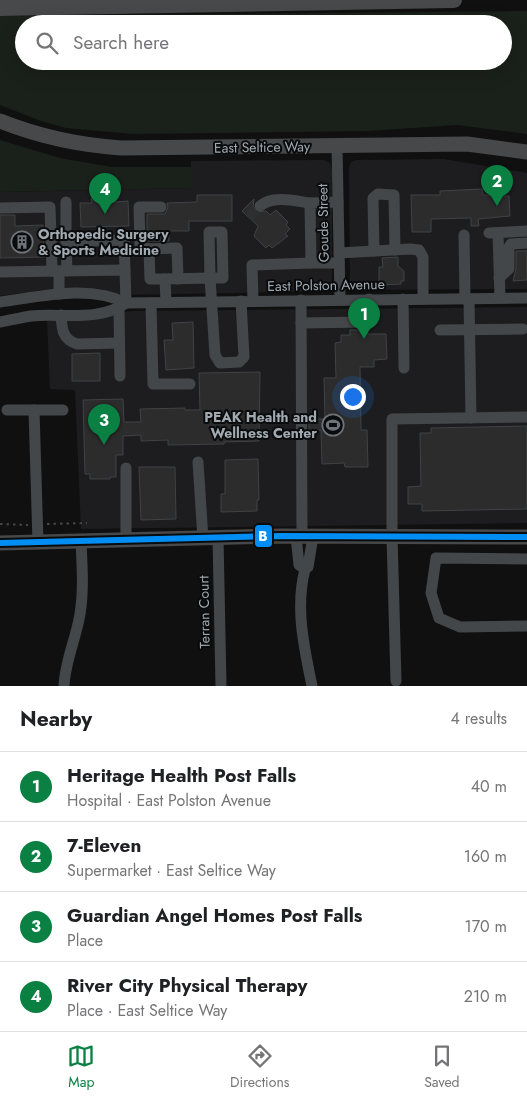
<!DOCTYPE html>
<html lang="en">
<head>
<meta charset="utf-8">
<style>
	:root { --surface:#fff; --page:#f2f2f2; --text:#202124; --muted:#757577; --line:#e0e0e0; --accent:#0b8043 }
	body { margin:0; font-family:Jost,sans-serif; background:var(--page); color:var(--text) }
	.you { position:absolute; left:352px; top:396px; width:18px; height:18px; margin:-12px; border:4px solid #fff; border-radius:50%; background:#1a73e8; box-shadow:0 0 0 8px #1a73e833 }
	.badge { display:grid; place-items:center; width:32px; height:32px; border-radius:50%; background:var(--accent); color:#fff; font-size:16px; font-weight:700 }
	.pin { position:absolute; translate:-50% -41px; filter:drop-shadow(0 1px 2px #0008) }
	.pin::after { content:''; position:absolute; top:26px; width:18px; height:15px; background:inherit; clip-path:polygon(0 0,100% 0,50% 100%) }
	.list { margin:0; padding:0; list-style:none }
	h2 { display:flex; justify-content:space-between; align-items:center; height:65px; margin:0; padding:0 20px; font-size:21px }
	h2 small { font-size:16px; font-weight:400; color:var(--muted) }
	.list li { display:grid; grid-template-columns:32px 1fr auto; gap:15px; align-items:center; box-sizing:border-box; height:70px; padding:0 20px; border-top:1px solid var(--line) }
	.list b { display:block; font-size:19px; white-space:nowrap }
	.list p { margin:0; font-size:16px; white-space:nowrap; color:var(--muted) }
	.list em { font-size:16px; font-style:normal; color:var(--muted) }
	.icon { flex:none; width:28px; height:28px; fill:none; stroke:currentColor; stroke-width:2; stroke-linecap:round; stroke-linejoin:round }
	.map { position:relative; flex:none; width:527px; height:686px; overflow:hidden }
	.search { position:absolute; background:var(--surface); box-shadow:0 5px 20px #0002; left:15px; right:15px; top:15px; height:55px; display:flex; align-items:center; gap:12px; box-sizing:border-box; padding:0 18px; border-radius:28px; color:var(--muted); font-size:19px }
	.sheet { height:345px; background:var(--surface) }
	nav { display:flex; justify-content:space-around; align-items:center; box-sizing:border-box; height:70px; border-top:1px solid var(--line); background:var(--surface); font-size:14px; color:var(--muted) }
	nav a { display:grid; justify-items:center; gap:2px }
	nav .on { color:var(--accent) }
	.map>svg:first-child { display:block }
</style>
</head>
<body>
<div class="map">
<svg width="527" height="686" viewBox="0 0 527 686">
	<rect width="100%" height="100%" fill="#101010"/>
	<g fill="#1d1d1f">
		<polygon points="444,159 527,173 527,289 355,290 350,283 349,167 351,162 357,160"/>
		<polygon points="323,160 330,163 332,171 332,284 329,291 123,295 103,290 42,290 0,296 0,192 191,188 191,161"/>
		<polygon points="527,307 527,523 81,529 75,390 50,389 47,320 133,311"/>
	</g>
	<g fill="#1a201a" fill-rule="evenodd">
		<path d="M 527,11 L 527,134 L 457,125 L 368,131 L 132,134 L 66,128 L 41,121 L 0,105 L 0,16 ZM 24,24 L 503,24 L 503,61 L 24,61 Z"/>
		<polygon points="0,140 60,158 112,167 191,167 191,188 0,192"/>
	</g>
	<g fill="#2c2c2d" stroke="#404244">
		<polygon points="482,189 483,195 509,196 510,216 478,219 479,226 471,226 471,218 431,219 431,232 412,232 411,195 440,195 440,191"/>
		<polygon points="197,195 232,195 232,221 189,221 189,231 169,231 169,241 147,241 147,214 165,214 168,207 167,203 197,202"/>
		<polygon points="115,198 115,202 128,201 129,226 81,227 80,203 92,203 91,199"/>
		<polygon points="254,199 253,207 256,212 266,211 270,215 276,210 288,222 286,225 290,229 285,234 288,236 272,248 269,245 266,248 254,236 258,226 242,211"/>
		<polygon points="0,215 15,215 15,226 43,225 44,257 0,258"/>
		<polygon points="516,251 527,251 527,280 513,281 516,269"/>
		<polygon points="398,257 398,266 404,271 404,281 401,281 401,284 379,285 379,267 383,267 382,258"/>
		<polygon points="193,322 194,368 166,370 164,340 173,340 172,323"/>
		<polygon points="350,330 364,330 364,334 386,334 387,359 374,360 374,367 360,367 361,430 367,430 368,467 345,467 344,463 322,464 321,430 309,430 309,419 325,419 324,378 336,378 335,343 341,342 341,335 350,335"/>
		<polygon points="100,353 100,381 72,381 72,354"/>
		<polygon points="260,372 259,441 224,442 224,444 168,445 168,440 141,441 141,435 123,436 123,455 116,455 116,477 110,477 110,479 90,479 90,474 85,474 83,400 123,399 124,422 141,422 140,409 185,408 185,410 200,410 199,373"/>
		<polygon points="527,426 527,509 422,511 422,504 408,504 408,487 421,486 420,433 431,433 431,428"/>
		<polygon points="258,459 259,500 257,500 257,511 221,512 221,494 225,494 225,460"/>
		<polygon points="139,467 175,467 176,519 141,520"/>
	</g>
	<g fill="none" stroke-linecap="round" stroke-linejoin="round">
		<polyline stroke="#2d2f30" stroke-width="11" stroke-dasharray="11 5.5" stroke-linecap="butt" points="249,217 260,206"/>
		<g stroke="#46474a" stroke-width="2" stroke-dasharray="2.5 4" stroke-linecap="butt">
			<polyline points="0,524 28,525"/>
			<polyline points="47,524 87,523"/>
		</g>
		<g stroke="#444749" stroke-width="11">
			<polyline points="337,145 340,300"/>
			<polyline points="66,202 66,242"/>
			<polyline points="338,202 310,203 311,263 339,263"/>
			<path d="M 260,206 C 273,195 295,201 310,203"/>
			<polyline points="0,208 50,207 52,271"/>
			<polygon points="209,232 222,232 223,278 210,278"/>
			<polyline points="489,233 527,231"/>
			<polyline points="498,233 500,298"/>
			<polyline points="464,235 465,299"/>
			<polyline points="149,249 140,246 139,207 161,207"/>
			<polyline points="374,251 373,198 378,194 394,195 395,250"/>
			<polyline points="339,253 410,249 419,250 423,257 423,299"/>
			<polyline points="67,271 66,242 124,240 125,270"/>
			<polyline points="0,272 59,271"/>
			<polyline points="499,278 509,269 509,247 511,244 527,243"/>
			<polyline points="165,279 150,279 149,249 177,248 178,279"/>
			<polyline points="59,294 59,271 125,270 126,303"/>
			<polyline points="403,299 404,368"/>
			<polyline points="469,299 471,418"/>
			<polyline points="301,300 302,536"/>
			<polyline points="253,301 252,265 311,263"/>
			<path d="M 0,302 C 39,297 89,284 126,303 L 527,298"/>
			<polyline points="166,302 165,279 210,278 215,355 220,363 239,362 244,357 241,301"/>
			<polyline points="151,303 153,384 190,384"/>
			<polyline points="119,308 120,376"/>
			<path d="M 61,315 C 62,329 62,339 77,344 L 119,343"/>
			<path d="M 0,322 C 10,320 20,318 31,316 C 61,313 100,322 126,303"/>
			<polyline points="301,323 365,322 369,319 369,299"/>
			<polyline points="440,330 523,329"/>
			<polyline points="7,410 63,410"/>
			<polyline points="34,410 38,542"/>
			<polyline points="198,462 203,539"/>
			<polyline points="296,536 299,565 305,569 308,567 313,536"/>
			<polyline points="218,537 221,686"/>
			<polyline points="126,540 126,468"/>
			<polyline points="527,559 436,558 431,593 439,618 460,627 527,626"/>
			<path d="M 305,569 C 295,608 304,647 312,686"/>
			<polyline points="396,681 392,536 392,419 527,417"/>
			<path d="M 64,686 C 65,661 76,639 80,614 C 84,590 82,565 81,541"/>
		</g>
		<g stroke="#47484a" stroke-width="15">
			<path d="M 0,121 C 40,137 78,145 121,148 L 467,144 L 527,152"/>
			<polyline points="0,543 280,536 527,537"/>
		</g>
		<polyline stroke="#47494a" stroke-width="16" points="0,8 454,0"/>
		<g stroke="#0a0b0c" stroke-width="10">
			<polyline id="bus-1" points="0,543 280,536 527,537"/>
		</g>
		<use href="#bus-1" stroke="#008ef5" stroke-width="6"/>
	</g>
	<defs>
		<g id="building-ring" transform="scale(1.125)"><circle r="9.5" fill="#0a0b0c" stroke="#6e7379" stroke-width="1.5"/><path d="M-4-6H4V6H1V3H-1V6H-4ZM-2.5-4.3h1.7v1.8h-1.7ZM.8-4.3h1.7v1.8H.8ZM-2.5-1h1.7V.8h-1.7ZM.8-1h1.7V.8H.8Z" fill="#6e7379"/></g>
		<g id="stadium-ring" transform="scale(1.125)"><circle r="9.5" fill="#0a0b0c" stroke="#6e7379" stroke-width="1.5"/><path d="M0-5a6.5 5 0 1 0 0 10a6.5 5 0 1 0 0-10ZM-3.5-1.8h7v3.6h-7Z" fill="#6e7379"/></g>
	</defs>
	<g fill-rule="evenodd">
		<use href="#building-ring" x="22" y="242"/>
		<use href="#stadium-ring" x="333" y="425"/>
	</g>
	<g text-anchor="middle" stroke-width="4" stroke-linejoin="round" paint-order="stroke">
		<g font-size="14" fill="#a1a9b1" stroke="#0a0b0c">
			<text transform="translate(262 147) rotate(-1)" y="5">East Seltice Way</text>
			<text transform="translate(323 223) rotate(-91)" y="5">Goude Street</text>
			<text transform="translate(326 285) rotate(-1)" y="5">East Polston Avenue</text>
			<text transform="translate(204 612) rotate(-91)" y="5">Terran Court</text>
		</g>
		<g font-size="14" font-weight="bold" fill="#a1a9b1" stroke="#0a0b0c" text-anchor="start">
			<text x="38" y="239">Orthopedic Surgery<tspan x="38" dy="16">&amp; Sports Medicine</tspan></text>
			<text x="317" y="422" text-anchor="end">PEAK Health and<tspan x="317" dy="16">Wellness Center</tspan></text>
		</g>
	</g>
	<rect stroke="#0a0b0c" stroke-width="2" x="254" y="524" width="19" height="24" rx="5" fill="#008ef5"/>
	<g font-size="14" text-anchor="middle" font-weight="bold" fill="#fff">
		<text x="263" y="541">B</text>
	</g>
</svg>
<div class="you"></div>
<div class="pin badge" style="left:364px;top:339px">1</div>
<div class="pin badge" style="left:497px;top:206px">2</div>
<div class="pin badge" style="left:104px;top:445px">3</div>
<div class="pin badge" style="left:105px;top:214px">4</div>
<div class="search"><svg class="icon" aria-label="search" viewBox="0 0 24 24"><circle cx="10" cy="10" r="6"/><path d="M15 15l6 6"/></svg>Search here</div>
</div>
<section class="sheet">
<h2>Nearby<small>4 results</small></h2>
<ul class="list">
<li><span class="badge">1</span><div><b>Heritage Health Post Falls</b><p>Hospital · East Polston Avenue</p></div><em>40 m</em></li>
<li><span class="badge">2</span><div><b>7-Eleven</b><p>Supermarket · East Seltice Way</p></div><em>160 m</em></li>
<li><span class="badge">3</span><div><b>Guardian Angel Homes Post Falls</b><p>Place</p></div><em>170 m</em></li>
<li><span class="badge">4</span><div><b>River City Physical Therapy</b><p>Place · East Seltice Way</p></div><em>210 m</em></li>
</ul>
</section>
<nav>
<a class="on"><svg class="icon" aria-label="map" viewBox="0 0 24 24"><path d="M3 6l6-2 6 2 6-2v14l-6 2-6-2-6 2zM9 4v14M15 6v14"/></svg>Map</a>
<a><svg class="icon" aria-label="directions" viewBox="0 0 24 24"><path d="M12 3l9 9-9 9-9-9zM9 14v-3h6M13 9l2 2-2 2"/></svg>Directions</a>
<a><svg class="icon" aria-label="saved" viewBox="0 0 24 24"><path d="M7 4h10v16l-5-4-5 4z"/></svg>Saved</a>
</nav>
</body>
</html>
